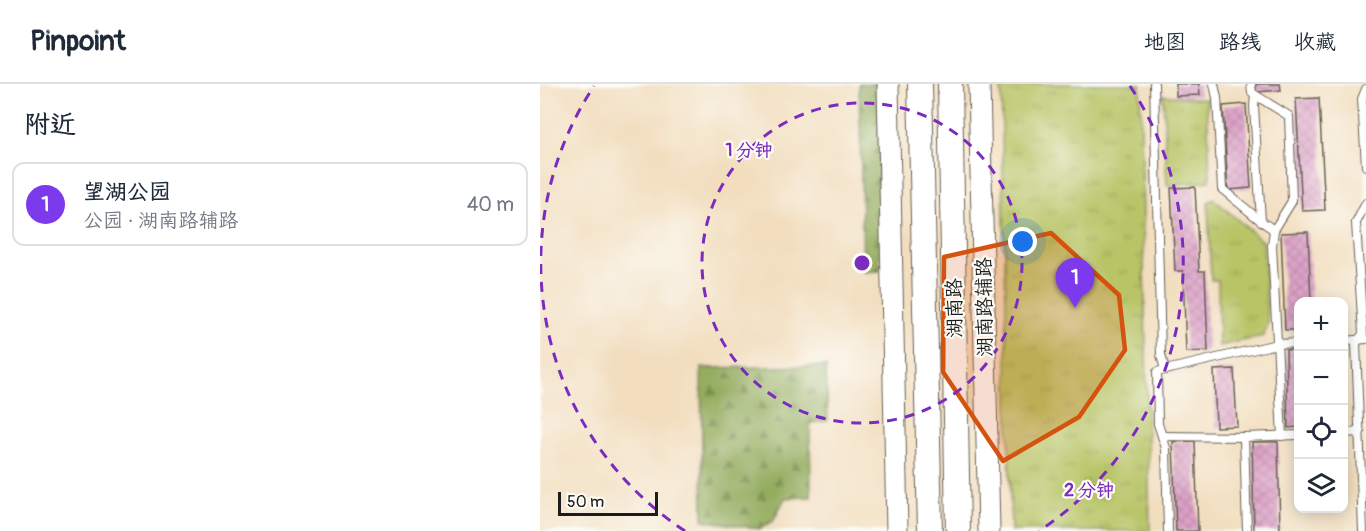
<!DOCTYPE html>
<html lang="zh">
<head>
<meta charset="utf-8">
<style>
	:root { --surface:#fff; --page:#f2f2f3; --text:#1f2937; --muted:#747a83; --line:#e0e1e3; --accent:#7c3aed }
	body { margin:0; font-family:Pangolin,"LXGW WenKai TC",sans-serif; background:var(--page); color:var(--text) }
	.controls { position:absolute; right:18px; bottom:18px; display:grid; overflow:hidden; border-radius:12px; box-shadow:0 3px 15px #0003 }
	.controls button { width:54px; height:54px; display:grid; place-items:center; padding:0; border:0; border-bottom:2px solid var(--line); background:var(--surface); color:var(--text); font:30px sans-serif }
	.scale { position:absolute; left:18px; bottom:15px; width:100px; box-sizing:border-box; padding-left:6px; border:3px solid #1c1c1c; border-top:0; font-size:16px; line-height:21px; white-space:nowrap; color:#1c1c1c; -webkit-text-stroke:4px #fdfcf7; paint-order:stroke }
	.you { position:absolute; left:483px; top:158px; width:21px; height:21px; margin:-15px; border:4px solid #fff; border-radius:50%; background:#1a73e8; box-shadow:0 0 0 9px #1a73e833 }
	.badge { display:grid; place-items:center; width:39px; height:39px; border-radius:50%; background:var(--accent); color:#fff; font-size:20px; font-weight:700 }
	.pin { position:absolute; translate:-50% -50px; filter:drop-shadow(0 2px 3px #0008) }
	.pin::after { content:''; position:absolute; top:32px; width:21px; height:18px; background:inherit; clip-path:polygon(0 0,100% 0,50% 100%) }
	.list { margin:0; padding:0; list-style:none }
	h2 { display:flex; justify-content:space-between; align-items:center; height:78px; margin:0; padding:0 24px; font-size:26px }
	h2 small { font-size:20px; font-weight:400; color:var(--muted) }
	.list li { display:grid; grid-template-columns:39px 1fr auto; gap:18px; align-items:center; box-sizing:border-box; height:84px; margin:0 12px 12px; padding:0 12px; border:2px solid var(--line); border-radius:12px }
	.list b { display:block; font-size:22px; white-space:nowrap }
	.list p { margin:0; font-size:20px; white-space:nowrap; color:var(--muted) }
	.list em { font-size:20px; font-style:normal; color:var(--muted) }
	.icon { flex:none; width:33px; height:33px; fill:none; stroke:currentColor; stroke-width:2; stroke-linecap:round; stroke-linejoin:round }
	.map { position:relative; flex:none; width:826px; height:447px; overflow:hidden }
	header { display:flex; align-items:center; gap:36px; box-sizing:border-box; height:84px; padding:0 30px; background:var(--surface); border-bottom:2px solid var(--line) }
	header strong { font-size:28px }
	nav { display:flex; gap:33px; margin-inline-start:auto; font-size:21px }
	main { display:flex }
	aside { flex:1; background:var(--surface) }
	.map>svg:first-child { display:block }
</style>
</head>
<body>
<header>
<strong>Pinpoint</strong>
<nav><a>地图</a><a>路线</a><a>收藏</a></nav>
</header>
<main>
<aside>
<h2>附近<small></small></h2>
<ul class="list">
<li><span class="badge">1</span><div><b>望湖公园</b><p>公园 · 湖南路辅路</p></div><em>40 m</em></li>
</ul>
</aside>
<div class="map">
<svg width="826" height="447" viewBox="0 0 826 447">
	<defs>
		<pattern id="grass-tufts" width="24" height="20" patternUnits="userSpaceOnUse" patternTransform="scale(1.5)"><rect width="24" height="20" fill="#b8c466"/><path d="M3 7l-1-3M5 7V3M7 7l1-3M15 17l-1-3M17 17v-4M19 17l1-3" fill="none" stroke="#9ea858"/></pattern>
		<pattern id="forest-firs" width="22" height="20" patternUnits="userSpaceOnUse" patternTransform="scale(1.5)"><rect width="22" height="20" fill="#92aa5b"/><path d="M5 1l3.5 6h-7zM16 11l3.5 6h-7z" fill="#768a4a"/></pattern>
		<pattern id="building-cross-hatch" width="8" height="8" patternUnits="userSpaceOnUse" patternTransform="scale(1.5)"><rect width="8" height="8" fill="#dca1c7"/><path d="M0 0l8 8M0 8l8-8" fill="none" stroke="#bc8aaa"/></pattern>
	</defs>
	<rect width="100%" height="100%" fill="#fdfcf7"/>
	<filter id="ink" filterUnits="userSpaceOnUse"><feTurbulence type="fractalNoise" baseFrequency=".0167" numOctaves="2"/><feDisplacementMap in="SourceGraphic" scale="12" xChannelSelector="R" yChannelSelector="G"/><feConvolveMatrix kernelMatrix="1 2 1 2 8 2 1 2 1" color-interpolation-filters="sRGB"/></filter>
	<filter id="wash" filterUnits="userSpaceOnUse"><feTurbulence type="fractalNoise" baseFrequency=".008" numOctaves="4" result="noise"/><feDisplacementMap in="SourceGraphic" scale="24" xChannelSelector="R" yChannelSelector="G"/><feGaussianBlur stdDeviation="1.35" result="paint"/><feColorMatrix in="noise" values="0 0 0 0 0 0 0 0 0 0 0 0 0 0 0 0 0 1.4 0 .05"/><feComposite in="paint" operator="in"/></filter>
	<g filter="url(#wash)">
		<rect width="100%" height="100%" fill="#f2debf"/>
		<g fill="url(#grass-tufts)" stroke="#6a7041" stroke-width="1.5">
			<polygon points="461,0 600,0 610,447 471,447"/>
			<polygon points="623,11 667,15 670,97 627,101"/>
			<polygon points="674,115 723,158 728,241 723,252 679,262 678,196 671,196 668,118"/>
		</g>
		<g fill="url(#forest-firs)" stroke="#57633c" stroke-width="1.5">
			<polygon points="319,0 338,0 340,187 323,188"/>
			<polygon points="286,282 288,337 270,339 271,413 245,414 234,436 220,445 163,436 161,284"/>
		</g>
		<g id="blocks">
			<g fill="url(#building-cross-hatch)">
				<polygon points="636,0 659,0 660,11 636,12"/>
				<polygon points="716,0 740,0 741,6 716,8"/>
				<polygon points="779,14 785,126 762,127 756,15"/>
				<polygon points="706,20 711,104 688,106 683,22"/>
				<polygon points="655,103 659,187 665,187 668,267 646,268 643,187 635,187 631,104"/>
				<polygon points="768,148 771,218 758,218 758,246 745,246 741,149"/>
				<polygon points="758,265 758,343 748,344 746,266"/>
				<polygon points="694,285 697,342 676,343 674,286"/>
				<polygon points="655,357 658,447 636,447 633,358"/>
				<polygon points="712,358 738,358 740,447 714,447"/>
			</g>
		</g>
	</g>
	<g filter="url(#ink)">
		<use href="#blocks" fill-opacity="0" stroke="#676055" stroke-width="1.5"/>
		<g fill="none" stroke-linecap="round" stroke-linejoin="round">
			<g stroke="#676055" stroke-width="10">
				<g id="lane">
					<polyline points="614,0 621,271 625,286"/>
					<polyline points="674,0 677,14 682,105 721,137"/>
					<polyline points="711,0 712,9 749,32 752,117 734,146 732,162 742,352"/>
					<polyline points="826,5 822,15 826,82"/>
					<polyline points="715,11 714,22 721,137 734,146"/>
					<polyline points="804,257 826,255"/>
					<polyline points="804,349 820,348"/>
					<polyline points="622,352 704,353"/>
					<polyline points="628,447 626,364 618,340 617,288 737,260 758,259"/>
					<polyline points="707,447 704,353 758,351"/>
					<polyline points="823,447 816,259 823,250 816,139 826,119"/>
				</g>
			</g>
			<g stroke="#676055" stroke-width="23">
				<g id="secondary">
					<polyline points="348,0 357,447"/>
					<polyline points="439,0 449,447"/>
				</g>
			</g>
			<g stroke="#676055" stroke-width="26">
				<g id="primary">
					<polyline points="380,0 390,447"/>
					<polyline points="410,0 418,447"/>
				</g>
			</g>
			<use href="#lane" stroke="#fff" stroke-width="8"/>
			<use href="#secondary" stroke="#fff" stroke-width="21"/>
			<use href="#primary" stroke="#fff" stroke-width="24"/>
		</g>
	</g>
	<path fill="#d4530e" fill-opacity="0.2" stroke="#d4530e" stroke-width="4.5" stroke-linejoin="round" d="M 511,149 L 579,211 L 585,266 L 539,333 L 463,377 L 403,288 L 404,173 Z"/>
	<g fill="none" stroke="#7b2cbf" stroke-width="3" stroke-dasharray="10 8">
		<circle cx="322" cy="179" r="160"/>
		<path d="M145 447A321 321 0 0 1 54 2M590 2A321 321 0 0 1 499 447"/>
	</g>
	<g text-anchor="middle" stroke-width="4.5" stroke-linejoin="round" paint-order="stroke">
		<g font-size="20" fill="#1c1c1c" stroke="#fdfcf7">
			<text transform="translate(444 223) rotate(-91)" y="7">湖南路辅路</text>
			<text transform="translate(414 224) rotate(-91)" y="7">湖南路</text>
		</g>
	</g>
	<circle cx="322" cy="179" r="9" fill="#7b2cbf" stroke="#fdfcf7" stroke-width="3"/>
	<g font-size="18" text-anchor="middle" font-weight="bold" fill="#7b2cbf" stroke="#fdfcf7" stroke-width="4.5" stroke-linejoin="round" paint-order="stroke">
		<text x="209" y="72">1 分钟</text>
		<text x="549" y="412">2 分钟</text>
	</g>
</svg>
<div class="controls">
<button>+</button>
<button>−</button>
<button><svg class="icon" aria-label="locate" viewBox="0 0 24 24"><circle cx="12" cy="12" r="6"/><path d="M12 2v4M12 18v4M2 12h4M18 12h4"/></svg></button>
<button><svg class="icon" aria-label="layers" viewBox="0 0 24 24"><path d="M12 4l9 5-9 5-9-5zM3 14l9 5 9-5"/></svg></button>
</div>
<div class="scale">50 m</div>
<div class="you"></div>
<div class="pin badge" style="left:535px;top:224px">1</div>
</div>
</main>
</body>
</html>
